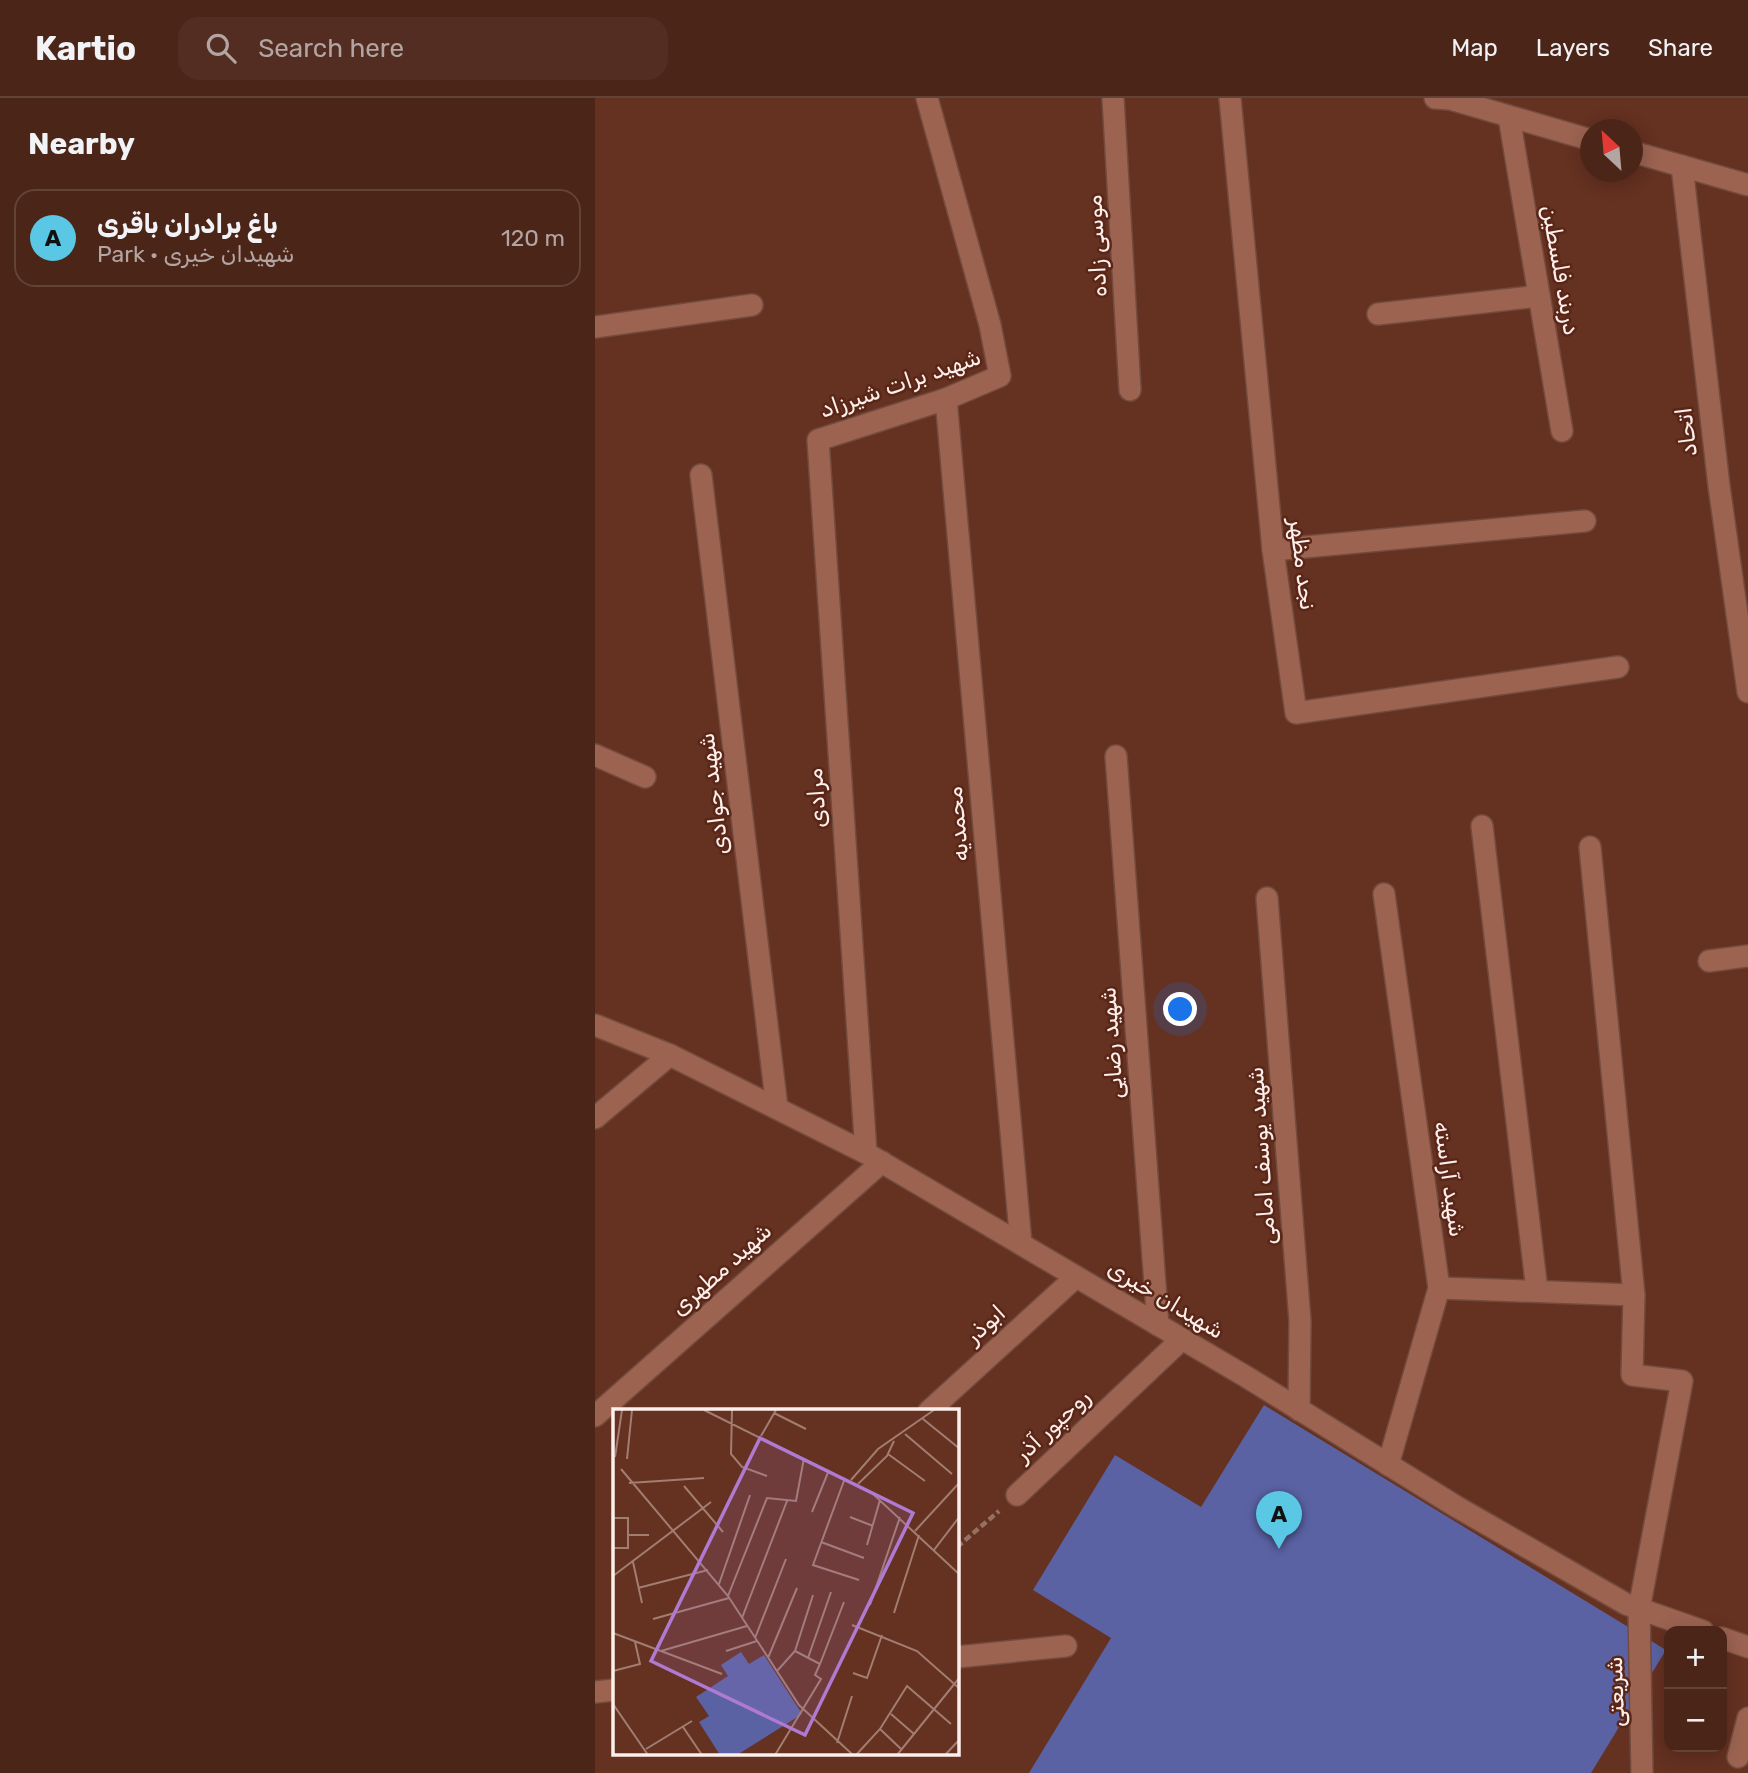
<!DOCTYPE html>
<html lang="en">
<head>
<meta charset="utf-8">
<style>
	:root { --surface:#4c2519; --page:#532d22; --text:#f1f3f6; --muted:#b2a5a2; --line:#634238; --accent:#5ac8e5 }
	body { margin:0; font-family:Rubik,"Noto Sans Arabic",sans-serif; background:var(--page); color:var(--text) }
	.controls { position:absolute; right:21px; bottom:21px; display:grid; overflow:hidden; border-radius:14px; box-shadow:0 4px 18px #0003 }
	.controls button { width:63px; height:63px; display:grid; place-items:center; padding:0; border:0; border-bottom:2px solid var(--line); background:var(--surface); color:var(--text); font:35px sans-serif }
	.compass { position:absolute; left:985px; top:21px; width:63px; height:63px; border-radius:50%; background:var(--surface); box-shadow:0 4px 18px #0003; rotate:334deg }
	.you { position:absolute; left:586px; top:912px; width:24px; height:24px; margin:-18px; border:5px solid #fff; border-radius:50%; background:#1a73e8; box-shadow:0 0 0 10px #1a73e833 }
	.badge { display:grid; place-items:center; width:46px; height:46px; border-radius:50%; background:var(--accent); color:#111; font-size:23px; font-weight:700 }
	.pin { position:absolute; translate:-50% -58px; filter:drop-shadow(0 2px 4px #0008) }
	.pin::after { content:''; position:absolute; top:37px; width:24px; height:21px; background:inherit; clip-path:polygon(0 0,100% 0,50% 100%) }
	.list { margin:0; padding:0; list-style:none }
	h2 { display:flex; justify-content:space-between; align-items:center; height:91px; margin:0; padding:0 28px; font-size:30px }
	h2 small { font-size:23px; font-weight:400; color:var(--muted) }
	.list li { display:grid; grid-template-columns:46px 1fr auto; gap:21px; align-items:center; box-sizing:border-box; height:98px; margin:0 14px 14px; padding:0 14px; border:2px solid var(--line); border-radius:21px }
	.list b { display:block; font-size:26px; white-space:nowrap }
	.list p { margin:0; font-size:23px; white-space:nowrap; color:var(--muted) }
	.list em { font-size:23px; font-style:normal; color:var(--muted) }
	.icon { flex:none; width:38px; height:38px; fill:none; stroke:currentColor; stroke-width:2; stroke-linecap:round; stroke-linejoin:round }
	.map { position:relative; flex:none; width:1153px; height:1675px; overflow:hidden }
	header { display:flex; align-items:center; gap:42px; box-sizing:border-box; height:98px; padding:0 35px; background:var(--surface); border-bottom:2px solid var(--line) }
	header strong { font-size:33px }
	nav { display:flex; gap:38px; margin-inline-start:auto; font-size:24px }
	.search { width:490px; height:63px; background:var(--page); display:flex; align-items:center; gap:18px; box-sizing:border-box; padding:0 24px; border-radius:21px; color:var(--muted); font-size:26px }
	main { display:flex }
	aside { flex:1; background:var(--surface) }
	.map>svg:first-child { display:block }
</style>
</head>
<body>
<header>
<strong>Kartio</strong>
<div class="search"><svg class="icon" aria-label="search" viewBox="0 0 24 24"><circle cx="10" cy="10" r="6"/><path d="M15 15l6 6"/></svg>Search here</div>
<nav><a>Map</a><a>Layers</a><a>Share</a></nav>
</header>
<main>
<aside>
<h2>Nearby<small></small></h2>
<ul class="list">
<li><span class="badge">A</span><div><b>باغ برادران باقری</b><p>Park · شهیدان خیری</p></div><em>120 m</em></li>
</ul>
</aside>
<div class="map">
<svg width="1153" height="1675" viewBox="0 0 1153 1675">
	<rect width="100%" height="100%" fill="#653121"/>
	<polygon fill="#5b62a4" points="669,1307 1071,1552 996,1675 434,1675 516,1540 438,1492 520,1357 606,1409"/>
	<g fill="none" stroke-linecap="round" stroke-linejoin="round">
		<g stroke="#734b3e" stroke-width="24">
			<g id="minor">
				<polyline points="518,0 535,292"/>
				<polyline points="635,0 678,452 701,615 1023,569"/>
				<polyline points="840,0 855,1 996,42"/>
				<polyline points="914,19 967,333"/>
				<polyline points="1038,54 1153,87"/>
				<polyline points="1087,68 1124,388 1153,594"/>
				<polyline points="783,216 944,198"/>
				<polyline points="0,229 157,207"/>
				<polyline points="351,301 426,1146"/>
				<polyline points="106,377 182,1010"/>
				<polyline points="678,452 990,423"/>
				<polyline points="0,657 50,679"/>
				<polyline points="521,658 563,1227"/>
				<polyline points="887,728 942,1193"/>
				<polyline points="995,749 1039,1197"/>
				<polyline points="789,796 844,1190 793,1367"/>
				<polyline points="672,800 705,1223 704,1312"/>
				<polyline points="1114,863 1153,858"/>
				<polyline points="0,927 75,957 271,1055 650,1278 862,1409 1031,1506 1108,1533"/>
				<polyline points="0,1020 75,957"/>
				<polyline points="271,1055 223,342 351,301 405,278 395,227 332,0"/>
				<polyline points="844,1190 1039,1197 1037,1277 1087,1283 1044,1511 1047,1675"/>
				<polyline points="334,1313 481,1179"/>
				<polyline points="0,1318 287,1064"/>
				<polyline points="422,1397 587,1241"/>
				<polyline points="1127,1540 1153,1549"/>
				<polyline points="362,1559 471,1548"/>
				<polyline points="0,1594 19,1592"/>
				<polyline points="1143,1659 1153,1620"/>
			</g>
		</g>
		<polyline stroke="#977064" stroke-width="4.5" stroke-dasharray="7 3.5" stroke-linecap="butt" points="362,1449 404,1413"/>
		<use href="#minor" stroke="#9c6351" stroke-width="21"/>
	</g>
	<g text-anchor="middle" stroke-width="5" stroke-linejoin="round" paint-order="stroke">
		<g font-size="23" fill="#fdefeb" stroke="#592617">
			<text transform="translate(501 148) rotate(-93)" y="8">موسی زاده</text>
			<text transform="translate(966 172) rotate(80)" y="8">دربند فلسطین</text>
			<text transform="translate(305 285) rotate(-19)" y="8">شهید برات شیرزاد</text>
			<text transform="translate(1091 334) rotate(-97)" y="8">اتحاد</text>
			<text transform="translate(708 466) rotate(83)" y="8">نجد مظهر</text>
			<text transform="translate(118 696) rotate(-97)" y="8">شهید جوادی</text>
			<text transform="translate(221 700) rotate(-94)" y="8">مرادی</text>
			<text transform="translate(362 726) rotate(-95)" y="8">محمدیه</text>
			<text transform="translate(516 945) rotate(-94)" y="8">شهید رضایی</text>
			<text transform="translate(666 1058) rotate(-94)" y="8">شهید یوسف امامی</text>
			<text transform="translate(855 1081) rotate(82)" y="8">شهید آراسته</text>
			<text transform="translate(126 1171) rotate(-42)" y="8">شهید مطهری</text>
			<text transform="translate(571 1201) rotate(31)" y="8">شهیدان خیری</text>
			<text transform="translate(390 1226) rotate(-42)" y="8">ابوذر</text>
			<text transform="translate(457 1327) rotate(-43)" y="8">روحپور آذر</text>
			<text transform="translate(1020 1594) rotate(-92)" y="8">شریعتی</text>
		</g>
	</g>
	<g transform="translate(18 1311)">
		<rect width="346" height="346" fill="#653121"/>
		<path d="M 128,243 L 136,255 L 151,246 L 189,305 L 124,346 L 107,346 L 86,313 L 96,307 L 83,288 L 115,267 L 108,256 Z" fill="#5b62a4"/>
		<path fill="none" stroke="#a27d72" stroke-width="2" d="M 91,1 L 260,85 L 347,166M 119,1 L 118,45 L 129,58 L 154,67M 161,4 L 193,20M 310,10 L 347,40M 292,25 L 339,65M 148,27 L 163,1M 275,45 L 312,72M 2,48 L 9,1M 14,50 L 19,1M 8,60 L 115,187 L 186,296 L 240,346M 232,69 L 200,156 L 246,171M 238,71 L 265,40 L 321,1M 16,74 L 91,69M 245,75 L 274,47 L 281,32M 71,77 L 110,123M 199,103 L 216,61M 237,108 L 260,117M 0,109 L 15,109 L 15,139 L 0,139M 302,122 L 347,73M 15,126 L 36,126M 208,133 L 251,149M 254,136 L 267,91M 321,141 L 347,107M 20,153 L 29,194M 0,167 L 98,93M 106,175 L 137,86M 25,179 L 95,161M 115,187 L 154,89 L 183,92 L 191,49M 257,196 L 287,108M 281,204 L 306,126M 129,209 L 174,92M 40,210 L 116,189M 239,216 L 304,242 L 347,280M 0,224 L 109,265M 142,229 L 173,150M 48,242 L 134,217M 113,242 L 144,232M 155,249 L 184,179M 195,249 L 218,183M 207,255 L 231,193M 0,262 L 27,255 L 22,233M 164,262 L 182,242 L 200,186M 240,264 L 254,269 L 269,226M 0,295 L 35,346M 278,305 L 301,325M 70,318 L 89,346M 267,320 L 288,340M 224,334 L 239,287M 33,340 L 79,312M 162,346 L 208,270 L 202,266 L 207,255 L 182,242M 243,346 L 267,320 L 294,277 L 338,315M 284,346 L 347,268M 332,346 L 347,330"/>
		<path fill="#af7ad1" fill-opacity="0.15" stroke="#af7ad1" stroke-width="3.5" d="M 147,29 L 300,104 L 192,326 L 38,252 Z"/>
		<rect width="346" height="346" fill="none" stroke="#fdefeb" stroke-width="3.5"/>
	</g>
</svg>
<div class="controls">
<button>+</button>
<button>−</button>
</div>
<svg class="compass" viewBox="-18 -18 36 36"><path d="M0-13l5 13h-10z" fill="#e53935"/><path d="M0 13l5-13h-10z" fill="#b2a5a2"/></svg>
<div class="you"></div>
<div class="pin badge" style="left:684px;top:1451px">A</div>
</div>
</main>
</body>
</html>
